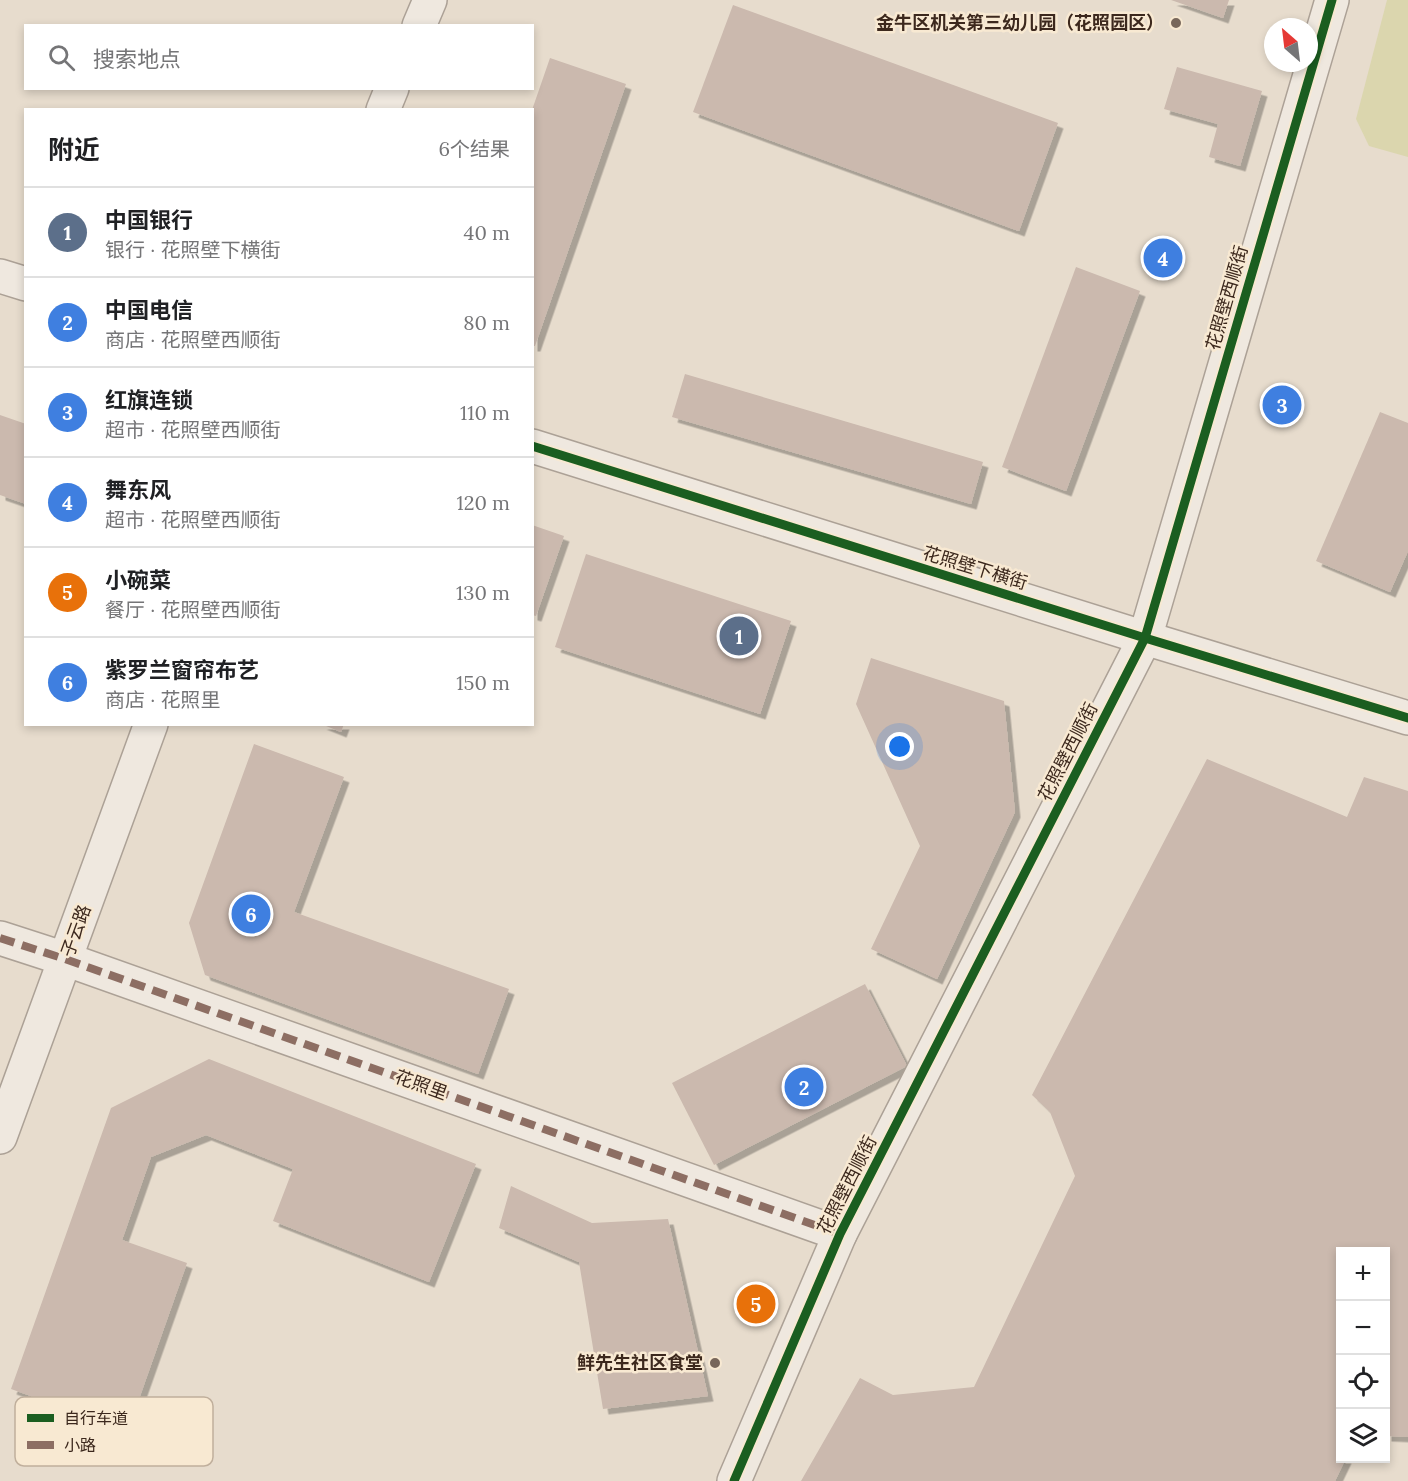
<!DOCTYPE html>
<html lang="zh">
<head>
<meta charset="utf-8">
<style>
	:root { --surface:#fff; --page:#f6f6f6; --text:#202124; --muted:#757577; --line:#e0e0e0; --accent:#78675b }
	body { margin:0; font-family:Lora,"Noto Sans SC",serif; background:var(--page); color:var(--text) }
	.controls { position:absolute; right:18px; bottom:18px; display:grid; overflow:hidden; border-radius:0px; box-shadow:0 3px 9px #0003 }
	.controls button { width:54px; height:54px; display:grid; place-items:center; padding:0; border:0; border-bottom:2px solid var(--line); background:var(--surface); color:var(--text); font:30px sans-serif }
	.compass { position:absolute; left:1264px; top:18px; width:54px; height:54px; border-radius:50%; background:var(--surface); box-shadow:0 3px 9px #0003; rotate:332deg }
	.you { position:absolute; left:900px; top:747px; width:21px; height:21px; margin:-15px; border:4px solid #fff; border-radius:50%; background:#1a73e8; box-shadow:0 0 0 9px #1a73e833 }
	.badge { display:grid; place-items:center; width:39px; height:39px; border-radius:50%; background:var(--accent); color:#fff; font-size:20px; font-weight:700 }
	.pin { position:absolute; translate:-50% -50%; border:3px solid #fff; box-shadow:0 2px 6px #0006 }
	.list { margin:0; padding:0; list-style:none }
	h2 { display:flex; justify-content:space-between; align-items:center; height:78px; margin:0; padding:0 24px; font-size:26px }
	h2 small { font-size:20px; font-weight:400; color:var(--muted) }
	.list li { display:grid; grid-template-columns:39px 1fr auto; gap:18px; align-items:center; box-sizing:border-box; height:90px; padding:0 24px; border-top:2px solid var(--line) }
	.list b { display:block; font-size:22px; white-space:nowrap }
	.list p { margin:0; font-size:20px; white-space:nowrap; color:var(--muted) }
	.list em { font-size:20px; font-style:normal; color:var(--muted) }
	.icon { flex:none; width:33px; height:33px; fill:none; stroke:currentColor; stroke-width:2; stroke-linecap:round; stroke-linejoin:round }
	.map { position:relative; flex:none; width:1408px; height:1481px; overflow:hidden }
	.search { position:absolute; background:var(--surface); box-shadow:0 3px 9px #0003; left:24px; top:24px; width:510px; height:66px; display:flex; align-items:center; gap:15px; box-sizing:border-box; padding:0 21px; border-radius:0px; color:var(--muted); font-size:22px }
	.panel { position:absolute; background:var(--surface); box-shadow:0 3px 9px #0003; left:24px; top:108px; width:510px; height:618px; border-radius:0px }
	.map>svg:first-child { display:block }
</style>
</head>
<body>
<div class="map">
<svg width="1408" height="1481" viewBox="0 0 1408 1481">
	<defs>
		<filter id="shadow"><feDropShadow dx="5.5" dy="5.5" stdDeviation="0" flood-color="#0004"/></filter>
	</defs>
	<rect width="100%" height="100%" fill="#e7dccd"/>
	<polygon fill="#dbd6ae" points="1387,0 1408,0 1408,157 1369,146 1356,119"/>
	<g fill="#cbb9ae" filter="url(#shadow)">
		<polygon points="1171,0 1229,0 1223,18"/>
		<polygon points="733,5 1058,123 1019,231 693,112"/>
		<polygon points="550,58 626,84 535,346 532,346 532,110"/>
		<polygon points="1177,67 1262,91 1240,166 1209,157 1218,124 1164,109"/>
		<polygon points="1076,267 1140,291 1066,491 1002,467"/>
		<polygon points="685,374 983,462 971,504 672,417"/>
		<polygon points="1380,412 1408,423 1408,551 1390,592 1316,561"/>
		<polygon points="0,415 26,424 26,504 0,495"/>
		<polygon points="532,525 564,536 536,616 532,615"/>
		<polygon points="586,554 791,621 760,714 555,647"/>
		<polygon points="871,658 1004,701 1015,812 937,979 871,949 920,846 856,704"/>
		<polygon points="321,724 344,724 341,732"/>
		<polygon points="254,744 344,777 294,912 509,989 478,1074 205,975 189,923"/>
		<polygon points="1207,759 1347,817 1364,777 1408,791 1408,1437 1386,1436 1386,1252 1340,1252 1340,1458 1346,1458 1335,1481 801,1481 860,1378 893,1395 974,1387 1075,1176 1050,1112 1032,1095"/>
		<polygon points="865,984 907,1066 714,1165 672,1083"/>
		<polygon points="209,1059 476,1164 429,1282 273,1221 293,1169 206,1135 151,1157 122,1240 187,1263 128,1430 11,1389 111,1108"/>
		<polygon points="511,1186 592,1223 668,1219 708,1396 603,1409 579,1262 499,1228"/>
	</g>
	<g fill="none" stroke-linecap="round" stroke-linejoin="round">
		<g stroke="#aca196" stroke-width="36">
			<g id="street">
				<polyline points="419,26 430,0"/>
				<polyline points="383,110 392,88"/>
				<polyline points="0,276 26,284"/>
				<polyline points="532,446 1145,638 1408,718"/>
				<polyline points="0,938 65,959 840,1234"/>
				<polyline points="0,1137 151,724"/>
				<polyline points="734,1481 840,1234 1145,638 1332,0"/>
			</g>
		</g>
		<use href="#street" stroke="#efe8df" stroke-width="33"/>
		<polyline stroke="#8d6e63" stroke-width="8" stroke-dasharray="15 8" stroke-linecap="butt" points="0,938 65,959 840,1234"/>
		<g stroke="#f8e9d2" stroke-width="13">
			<g id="cycleway">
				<polyline points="532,446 1145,638 1408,718"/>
				<polyline points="734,1481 840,1234 1145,638 1332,0"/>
			</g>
		</g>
		<use href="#cycleway" stroke="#1b5e20" stroke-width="9"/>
	</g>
	<g fill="#78675b" stroke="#f8e9d2" stroke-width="2">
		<circle cx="1176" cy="23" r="6"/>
		<circle cx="715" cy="1363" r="6"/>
	</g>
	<g text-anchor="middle" stroke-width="5" stroke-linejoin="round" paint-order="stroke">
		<g font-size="18" font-weight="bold" fill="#3c281d" stroke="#f8e9d2" text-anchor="end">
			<text x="1164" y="29">金牛区机关第三幼儿园（花照园区）</text>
			<text x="703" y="1369">鲜先生社区食堂</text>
		</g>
		<g font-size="18" fill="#3c281d" stroke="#f8e9d2">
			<text transform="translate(1227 298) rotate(-74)" y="6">花照壁西顺街</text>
			<text transform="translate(975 568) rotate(17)" y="6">花照壁下横街</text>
			<text transform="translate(1068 752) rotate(-63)" y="6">花照壁西顺街</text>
			<text transform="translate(76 931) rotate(-70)" y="6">子云路</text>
			<text transform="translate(421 1085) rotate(20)" y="6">花照里</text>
			<text transform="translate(847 1185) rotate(-63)" y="6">花照壁西顺街</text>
		</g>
	</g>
	<rect x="15" y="1397" width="198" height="69" rx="9" fill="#f8e9d2" stroke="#c0af9c" stroke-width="1.5"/>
	<rect x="27" y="1414" width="27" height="8" fill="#1b5e20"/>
	<rect x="27" y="1441" width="27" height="8" fill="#8d6e63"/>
	<g font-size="16" fill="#3c281d">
		<text x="64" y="1424">自行车道</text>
		<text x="64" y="1451">小路</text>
	</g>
</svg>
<div class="controls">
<button>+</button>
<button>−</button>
<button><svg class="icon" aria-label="locate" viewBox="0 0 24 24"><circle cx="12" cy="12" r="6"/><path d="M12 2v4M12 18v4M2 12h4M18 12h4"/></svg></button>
<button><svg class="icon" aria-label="layers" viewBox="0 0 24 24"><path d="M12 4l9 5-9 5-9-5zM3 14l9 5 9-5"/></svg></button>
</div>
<svg class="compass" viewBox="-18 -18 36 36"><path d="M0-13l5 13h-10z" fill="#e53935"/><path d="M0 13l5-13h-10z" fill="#757577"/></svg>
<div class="you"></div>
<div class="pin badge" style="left:739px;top:636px;background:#5c6f8a">1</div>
<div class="pin badge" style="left:804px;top:1087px;background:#3f7fe0">2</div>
<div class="pin badge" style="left:1282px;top:405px;background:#3f7fe0">3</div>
<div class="pin badge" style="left:1163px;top:258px;background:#3f7fe0">4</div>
<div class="pin badge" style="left:756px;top:1304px;background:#e8710a">5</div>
<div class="pin badge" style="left:251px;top:914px;background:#3f7fe0">6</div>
<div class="search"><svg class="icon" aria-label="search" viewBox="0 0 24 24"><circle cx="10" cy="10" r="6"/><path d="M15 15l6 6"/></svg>搜索地点</div>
<section class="panel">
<h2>附近<small>6个结果</small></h2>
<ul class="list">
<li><span class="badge" style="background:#5c6f8a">1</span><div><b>中国银行</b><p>银行 · 花照壁下横街</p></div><em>40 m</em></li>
<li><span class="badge" style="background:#3f7fe0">2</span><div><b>中国电信</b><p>商店 · 花照壁西顺街</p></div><em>80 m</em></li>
<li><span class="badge" style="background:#3f7fe0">3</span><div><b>红旗连锁</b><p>超市 · 花照壁西顺街</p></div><em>110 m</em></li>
<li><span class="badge" style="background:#3f7fe0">4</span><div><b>舞东风</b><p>超市 · 花照壁西顺街</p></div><em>120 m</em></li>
<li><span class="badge" style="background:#e8710a">5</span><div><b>小碗菜</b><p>餐厅 · 花照壁西顺街</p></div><em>130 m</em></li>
<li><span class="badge" style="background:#3f7fe0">6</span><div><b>紫罗兰窗帘布艺</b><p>商店 · 花照里</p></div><em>150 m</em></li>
</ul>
</section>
</div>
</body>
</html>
